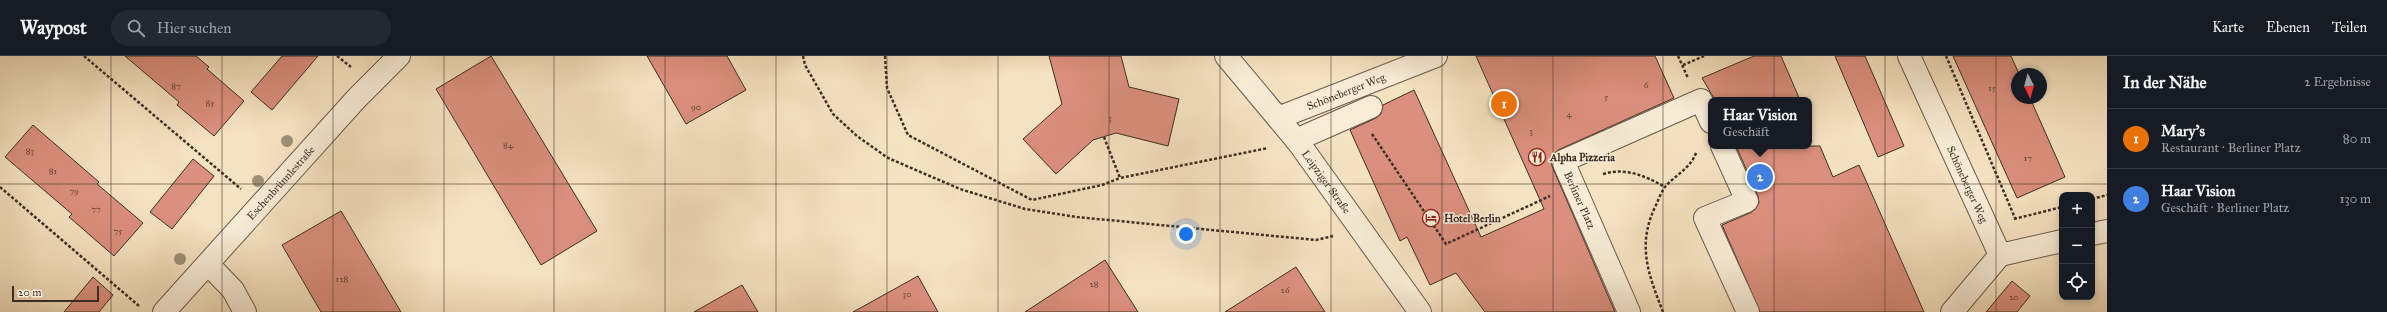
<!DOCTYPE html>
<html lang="de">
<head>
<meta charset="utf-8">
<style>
	:root { --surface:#171b24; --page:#242831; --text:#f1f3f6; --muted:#9ea1a6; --line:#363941; --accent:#c59692 }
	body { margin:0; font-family:"IM FELL Great Primer",serif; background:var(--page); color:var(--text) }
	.controls { position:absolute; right:12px; bottom:12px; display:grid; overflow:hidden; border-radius:8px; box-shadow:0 2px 6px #0003 }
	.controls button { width:36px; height:36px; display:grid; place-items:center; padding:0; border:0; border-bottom:1px solid var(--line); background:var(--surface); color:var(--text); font:20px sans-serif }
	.compass { position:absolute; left:2011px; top:12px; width:36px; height:36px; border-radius:50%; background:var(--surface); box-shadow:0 2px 6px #0003; rotate:174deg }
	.scale { position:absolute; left:12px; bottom:10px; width:87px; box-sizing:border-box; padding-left:4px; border:2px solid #3d2e24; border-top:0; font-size:11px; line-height:14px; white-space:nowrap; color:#3d2e24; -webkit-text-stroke:3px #f8ecd7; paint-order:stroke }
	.you { position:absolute; left:1186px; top:178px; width:14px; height:14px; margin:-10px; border:3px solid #fff; border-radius:50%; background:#1a73e8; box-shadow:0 0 0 6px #1a73e833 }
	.badge { display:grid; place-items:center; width:26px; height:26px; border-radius:50%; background:var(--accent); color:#fff; font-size:13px; font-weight:700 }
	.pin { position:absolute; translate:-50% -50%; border:2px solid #fff; box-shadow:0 1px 4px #0006 }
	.popup { position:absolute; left:1708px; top:41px; width:104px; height:52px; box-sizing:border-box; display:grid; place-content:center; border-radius:8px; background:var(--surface); filter:drop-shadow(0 1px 3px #0005); font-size:13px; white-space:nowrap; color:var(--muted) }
	.popup b { font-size:15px; color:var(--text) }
	.popup::after { content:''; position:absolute; left:50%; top:100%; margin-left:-8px; border:8px solid transparent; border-top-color:var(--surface) }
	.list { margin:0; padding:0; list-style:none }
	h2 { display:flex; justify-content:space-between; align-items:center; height:52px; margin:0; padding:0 16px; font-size:17px }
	h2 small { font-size:13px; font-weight:400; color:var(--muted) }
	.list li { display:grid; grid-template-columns:26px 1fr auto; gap:12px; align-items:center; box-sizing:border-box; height:60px; padding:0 16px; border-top:1px solid var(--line) }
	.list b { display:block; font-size:15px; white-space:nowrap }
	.list p { margin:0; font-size:13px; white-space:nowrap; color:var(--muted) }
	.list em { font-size:13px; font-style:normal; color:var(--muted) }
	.icon { flex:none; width:22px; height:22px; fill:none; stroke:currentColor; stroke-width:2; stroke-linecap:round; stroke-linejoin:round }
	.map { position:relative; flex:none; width:2107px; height:256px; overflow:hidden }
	header { display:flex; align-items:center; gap:24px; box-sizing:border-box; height:56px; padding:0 20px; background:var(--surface); border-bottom:1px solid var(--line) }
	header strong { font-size:19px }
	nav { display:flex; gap:22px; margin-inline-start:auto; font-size:14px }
	.search { width:280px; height:36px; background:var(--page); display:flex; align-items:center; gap:10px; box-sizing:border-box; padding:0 14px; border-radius:22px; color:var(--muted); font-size:15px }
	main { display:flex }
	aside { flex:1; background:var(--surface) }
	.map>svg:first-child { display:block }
</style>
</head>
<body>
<header>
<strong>Waypost</strong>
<div class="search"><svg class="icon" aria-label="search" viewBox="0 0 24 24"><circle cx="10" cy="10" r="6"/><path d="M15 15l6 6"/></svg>Hier suchen</div>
<nav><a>Karte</a><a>Ebenen</a><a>Teilen</a></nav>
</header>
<main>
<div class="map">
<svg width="2107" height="256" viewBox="0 0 2107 256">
	<rect width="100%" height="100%" fill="#f5e2c1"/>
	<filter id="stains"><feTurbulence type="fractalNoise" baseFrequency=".005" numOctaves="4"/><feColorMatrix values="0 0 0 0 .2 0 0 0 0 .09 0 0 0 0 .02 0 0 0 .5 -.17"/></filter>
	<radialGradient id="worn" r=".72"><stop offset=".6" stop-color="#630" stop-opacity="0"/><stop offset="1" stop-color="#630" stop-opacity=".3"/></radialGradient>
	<g fill="#db8f7e" stroke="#3d2e24">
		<polygon points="125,0 196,0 209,11 207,13 244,45 214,80 177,49 179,46"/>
		<polygon points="282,0 318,0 272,54 251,36"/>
		<polygon points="491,0 597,175 541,209 436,33"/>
		<polygon points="647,0 727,0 746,34 686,68"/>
		<polygon points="1049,0 1121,0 1129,31 1179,43 1168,90 1116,77 1093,84 1056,118 1023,83 1062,48"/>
		<polygon points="1476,0 1655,0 1674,42 1558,94 1551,103 1552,110 1615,256 1485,256 1456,217 1430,229 1407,181 1400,185 1350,74 1376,62 1381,58 1383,49 1414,34 1481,181 1544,153"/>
		<polygon points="1754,0 1781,0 1800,44 1715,44 1702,22"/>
		<polygon points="1835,0 1865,0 1904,90 1878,101"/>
		<polygon points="1953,0 2011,0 2019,18 2017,18 2017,42 2030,42 2065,121 2017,142"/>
		<polygon points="33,69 99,126 97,128 143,167 114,200 69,161 72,158 5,101"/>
		<polygon points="1736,90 1820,90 1833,121 1859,109 1924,256 1760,256 1722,169 1752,156 1759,147 1758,140"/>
		<polygon points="193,103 214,120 172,173 150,156"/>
		<polygon points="341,155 401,256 321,256 282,189"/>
		<polygon points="1105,204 1138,256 1025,256"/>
		<polygon points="1296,211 1325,256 1225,256"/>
		<polygon points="918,220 938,256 853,256"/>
		<polygon points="93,221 113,239 99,256 64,256"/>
		<polygon points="2012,225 2030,240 2017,256 1986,256"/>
		<polygon points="742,229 758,256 694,256"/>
	</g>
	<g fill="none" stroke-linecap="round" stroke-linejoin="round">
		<g stroke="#6b5b4b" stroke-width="24">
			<g id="minor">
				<path id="s1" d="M 1226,0 L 1298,86 L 1420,256"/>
				<path id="s2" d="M 1909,0 L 2000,199 L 2062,185"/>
				<path id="s3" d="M 1278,62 L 1436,0"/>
				<polyline points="1296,84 1371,51"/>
				<polyline points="1722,90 1747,145 1705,162 1748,256"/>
				<polyline points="2092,178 2107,175"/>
				<polyline points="208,208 233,234 245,256"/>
				<path id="s4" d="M 164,256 L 357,42 L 399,0"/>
				<polyline points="1629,256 1563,105 1701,44 1711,66"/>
				<polyline points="1952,256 2000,199"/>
			</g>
		</g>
		<g stroke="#3d2e24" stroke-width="2.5" stroke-dasharray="3 2" stroke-linecap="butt">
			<polyline points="84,0 241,133"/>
			<polyline points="337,0 351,11"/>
			<polyline points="803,0 805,9 833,58 857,80 888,102 960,133 1025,153 1077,161 1316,184 1333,180"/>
			<polyline points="885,0 887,32 908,79 1032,144 1102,129 1120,122"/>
			<polyline points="1678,0 1688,22"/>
			<polyline points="1946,0 2015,162"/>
			<polyline points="1683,9 1704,0"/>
			<polyline points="1372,78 1446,188 1550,140"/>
			<polyline points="1104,81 1120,122 1268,92"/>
			<path d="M 1603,118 C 1626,111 1645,120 1665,131"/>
			<polyline points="0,131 139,250"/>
			<polyline points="2092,143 2107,139"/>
			<polyline points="2014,163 2062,151"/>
			<path d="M 1663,256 C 1648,217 1636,188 1657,147 C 1659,142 1662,135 1665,131 C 1675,119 1690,113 1696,97"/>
		</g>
		<use href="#minor" stroke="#f8ecd7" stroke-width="22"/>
	</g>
	<g fill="#9e9077">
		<circle cx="287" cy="85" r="6"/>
		<circle cx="258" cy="125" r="6"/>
		<circle cx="180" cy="203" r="6"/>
	</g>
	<path fill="none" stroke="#3d2e24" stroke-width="1" stroke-opacity="0.55" d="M 111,0 L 111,256M 222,0 L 222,256M 333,0 L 333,256M 444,0 L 444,256M 554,0 L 554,256M 665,0 L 665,256M 776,0 L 776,256M 887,0 L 887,256M 998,0 L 998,256M 1109,0 L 1109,256M 1220,0 L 1220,256M 1331,0 L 1331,256M 1442,0 L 1442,256M 1553,0 L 1553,256M 1663,0 L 1663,256M 1774,0 L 1774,256M 1885,0 L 1885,256M 1996,0 L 1996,256M 0,128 L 2107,128"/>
	<defs>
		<g id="restaurant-ring" transform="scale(0.9)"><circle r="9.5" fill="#f8ecd7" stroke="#8f2418" stroke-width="1.5"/><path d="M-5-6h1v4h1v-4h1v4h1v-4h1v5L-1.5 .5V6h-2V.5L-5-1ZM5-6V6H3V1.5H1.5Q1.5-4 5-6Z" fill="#8f2418"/></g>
		<g id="hotel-ring" transform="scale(0.9)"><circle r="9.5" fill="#f8ecd7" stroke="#8f2418" stroke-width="1.5"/><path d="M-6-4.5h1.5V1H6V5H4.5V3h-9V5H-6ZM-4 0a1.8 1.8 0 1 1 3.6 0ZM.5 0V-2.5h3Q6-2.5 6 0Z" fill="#8f2418"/></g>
	</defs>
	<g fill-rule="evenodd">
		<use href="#restaurant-ring" x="1537" y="101"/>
		<use href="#hotel-ring" x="1431" y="162"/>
	</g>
	<g text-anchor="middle" stroke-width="3" stroke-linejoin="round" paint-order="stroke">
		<g font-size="9" fill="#64463a">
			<text x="1646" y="32">6</text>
			<text x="176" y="33">87</text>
			<text x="1992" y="35">15</text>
			<text x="1606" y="44">5</text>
			<text x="210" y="50">85</text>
			<text x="696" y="54">90</text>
			<text x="1569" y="61">4</text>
			<text x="1110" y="65">3</text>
			<text x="1531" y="78">3</text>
			<text x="508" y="92">84</text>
			<text x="30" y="98">83</text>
			<text x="2028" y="105">17</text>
			<text x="53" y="118">81</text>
			<text x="74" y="138">79</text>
			<text x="96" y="156">77</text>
			<text x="118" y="178">75</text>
			<text x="342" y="226">128</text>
			<text x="1094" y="231">28</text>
			<text x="1285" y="237">26</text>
			<text x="907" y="241">30</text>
			<text x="2014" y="244">20</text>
		</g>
		<g font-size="11" fill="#3d2e24" stroke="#f8ecd7">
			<text dy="4" stroke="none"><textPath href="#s3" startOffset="73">Schöneberger Weg</textPath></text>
			<text dy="4" stroke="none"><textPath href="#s1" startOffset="161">Leipziger Straße</textPath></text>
			<text dy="4" stroke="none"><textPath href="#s4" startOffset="174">Eschenbrünnlestraße</textPath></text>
			<text dy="4" stroke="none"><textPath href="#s2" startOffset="141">Schöneberger Weg</textPath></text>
			<text transform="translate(1580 144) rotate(66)" y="4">Berliner Platz</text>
		</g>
		<g font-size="11" font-weight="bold" fill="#3d2e24" stroke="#f8ecd7" text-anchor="start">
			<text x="1550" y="105">Alpha Pizzeria</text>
			<text x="1444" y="166">Hotel Berlin</text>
		</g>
	</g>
	<rect width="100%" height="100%" filter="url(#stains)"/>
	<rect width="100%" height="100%" fill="url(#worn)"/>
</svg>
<div class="controls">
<button>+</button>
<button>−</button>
<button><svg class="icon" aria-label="locate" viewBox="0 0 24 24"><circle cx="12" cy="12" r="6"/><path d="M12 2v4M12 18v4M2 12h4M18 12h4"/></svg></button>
</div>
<svg class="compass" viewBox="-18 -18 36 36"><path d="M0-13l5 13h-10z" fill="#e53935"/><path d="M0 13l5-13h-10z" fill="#9ea1a6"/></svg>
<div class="scale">20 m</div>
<div class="you"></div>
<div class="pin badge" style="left:1504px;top:48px;background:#e8710a">1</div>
<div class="pin badge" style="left:1760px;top:121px;background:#3f7fe0">2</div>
<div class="popup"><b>Haar Vision</b>Geschäft</div>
</div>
<aside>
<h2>In der Nähe<small>2 Ergebnisse</small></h2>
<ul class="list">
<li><span class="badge" style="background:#e8710a">1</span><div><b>Mary's</b><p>Restaurant · Berliner Platz</p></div><em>80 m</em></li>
<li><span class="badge" style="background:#3f7fe0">2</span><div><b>Haar Vision</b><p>Geschäft · Berliner Platz</p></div><em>130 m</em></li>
</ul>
</aside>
</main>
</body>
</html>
